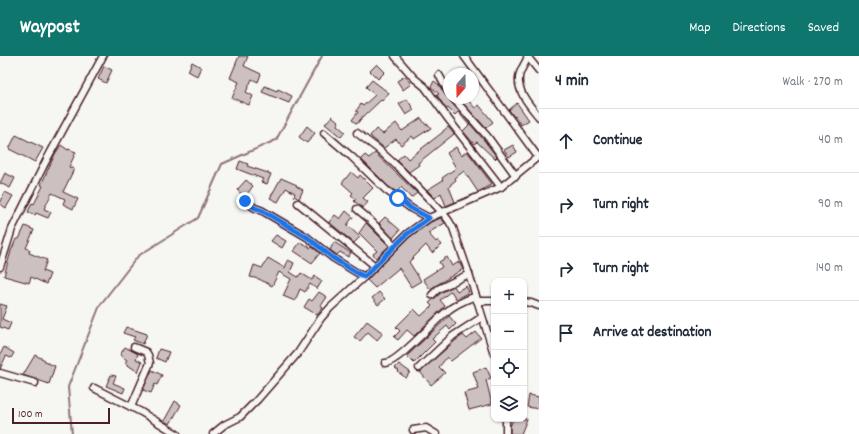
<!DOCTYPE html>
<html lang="en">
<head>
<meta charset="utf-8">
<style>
	:root { --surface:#fff; --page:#f2f2f3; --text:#1f2937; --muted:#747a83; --line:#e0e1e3; --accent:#0f766e }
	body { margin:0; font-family:Dekko,sans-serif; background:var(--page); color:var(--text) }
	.controls { position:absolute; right:12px; bottom:12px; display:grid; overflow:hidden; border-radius:8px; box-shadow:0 1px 3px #0004 }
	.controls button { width:36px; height:36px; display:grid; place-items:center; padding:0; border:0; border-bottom:1px solid var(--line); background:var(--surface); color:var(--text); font:20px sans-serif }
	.compass { position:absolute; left:443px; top:12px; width:36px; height:36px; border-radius:50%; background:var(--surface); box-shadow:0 1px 3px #0004; rotate:200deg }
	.scale { position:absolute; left:12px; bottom:10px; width:98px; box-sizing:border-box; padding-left:4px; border:2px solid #4a1f2b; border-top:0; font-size:11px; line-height:14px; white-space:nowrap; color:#4a1f2b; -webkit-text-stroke:3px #f6f6f2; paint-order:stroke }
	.stop { position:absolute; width:12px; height:12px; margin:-9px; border:3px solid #1a73e8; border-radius:50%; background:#fff }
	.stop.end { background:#1a73e8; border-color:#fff; box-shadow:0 1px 4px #0008 }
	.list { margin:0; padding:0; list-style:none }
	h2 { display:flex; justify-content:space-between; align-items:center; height:52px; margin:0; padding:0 16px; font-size:17px }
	h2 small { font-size:13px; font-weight:400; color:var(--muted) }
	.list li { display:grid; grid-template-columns:26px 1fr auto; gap:12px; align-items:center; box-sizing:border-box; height:64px; padding:0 16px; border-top:1px solid var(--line) }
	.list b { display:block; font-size:15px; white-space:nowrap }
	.list em { font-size:13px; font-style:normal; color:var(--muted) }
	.icon { flex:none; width:22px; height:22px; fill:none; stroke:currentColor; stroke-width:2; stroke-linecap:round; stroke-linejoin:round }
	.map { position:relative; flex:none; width:539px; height:378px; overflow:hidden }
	header { display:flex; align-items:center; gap:24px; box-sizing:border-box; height:56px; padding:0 20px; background:var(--accent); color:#fff }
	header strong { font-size:19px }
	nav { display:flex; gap:22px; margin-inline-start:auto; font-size:14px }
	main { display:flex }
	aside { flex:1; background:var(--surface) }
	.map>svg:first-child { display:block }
</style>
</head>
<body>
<header>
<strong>Waypost</strong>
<nav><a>Map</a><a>Directions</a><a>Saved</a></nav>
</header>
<main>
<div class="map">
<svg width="539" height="378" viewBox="0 0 539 378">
	<rect width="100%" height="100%" fill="#f6f6f2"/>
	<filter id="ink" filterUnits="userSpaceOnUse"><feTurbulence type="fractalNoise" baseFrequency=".025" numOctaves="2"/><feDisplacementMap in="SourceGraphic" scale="8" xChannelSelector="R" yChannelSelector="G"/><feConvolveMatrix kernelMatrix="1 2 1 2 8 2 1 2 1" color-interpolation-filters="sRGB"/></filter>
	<g filter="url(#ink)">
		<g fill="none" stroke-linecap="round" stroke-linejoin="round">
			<polyline stroke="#8e747a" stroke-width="2" points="72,378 68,331 100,249 138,200 198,162 222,108 276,84 322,0"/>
		</g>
		<g fill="#ccc1c0" stroke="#4a1f2b">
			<polygon points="239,0 248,0 244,10 261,18 258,26 252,23 246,36 253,40 249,49 232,42 239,26 230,22"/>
			<polygon points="192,6 201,11 197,20 188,15"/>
			<polygon points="377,8 385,16 378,23 370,15"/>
			<polygon points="104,10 112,14 106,27 98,23"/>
			<polygon points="405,20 411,28 403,34 397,25"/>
			<polygon points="372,24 389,37 382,45 381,44 363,61 363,60 357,68 352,64 358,56 356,55 361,48 363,50 375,39 366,31"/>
			<polygon points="434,25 439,29 445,39 449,41 450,45 483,83 497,101 495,103 477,86 474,88 463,75 469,69 458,56 455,59 448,52 446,53 437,39 439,38 431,31"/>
			<polygon points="265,30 272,33 277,35 278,33 292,40 289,47 262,36"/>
			<polygon points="462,42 466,42 475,52 479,49 493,66 486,72 460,44"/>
			<polygon points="407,43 414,54 406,59 399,48"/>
			<polygon points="517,47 529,64 521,69 515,60 514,61 509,54"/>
			<polygon points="332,60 339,66 337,69 345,76 341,81 325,68"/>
			<polygon points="421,62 426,69 428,68 431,72 414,83 412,80 401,89 396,83 384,92 370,80 376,73 383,78 396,67 402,75"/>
			<polygon points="307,70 315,77 307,87 299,81"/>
			<polygon points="448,71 454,78 418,107 419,109 409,116 397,104 404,98 408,103 443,76 443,75"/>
			<polygon points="16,79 43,92 35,106 9,93"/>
			<polygon points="61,89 68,94 68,93 76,96 69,111 74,113 63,136 78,143 73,153 63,148 65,143 52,137 44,153 51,156 48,162 36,157 35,159 28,156 32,147 34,148 43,130 41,129 55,98"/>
			<polygon points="513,89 517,96 509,101 504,94"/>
			<polygon points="456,91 461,100 467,95 492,128 478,136 464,115 455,122 456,124 451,128 451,129 449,131 455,146 446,150 441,137 435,142 427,134 443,124 442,122 456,112 447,97"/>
			<polygon points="375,97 417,137 411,142 401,131 397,136 389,131 361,103 365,99 369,102"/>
			<polygon points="240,105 248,108 247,110 271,118 267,128 261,126 263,123 237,113"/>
			<polygon points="351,116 358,122 360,119 373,132 363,142 368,146 363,152 354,145 356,143 351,139 353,137 342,127"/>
			<polygon points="5,117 15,122 10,132 0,127"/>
			<polygon points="281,122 297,129 296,130 303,134 299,143 294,140 295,137 286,132 278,146 270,142"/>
			<polygon points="246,124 253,130 245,141 237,134"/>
			<polygon points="5,136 13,140 6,152 0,148 0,145"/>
			<polygon points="346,155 353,161 347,169 360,181 354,187 329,166 335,159 340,163"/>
			<polygon points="385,161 400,174 393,182 379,167"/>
			<polygon points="441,162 445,167 428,177 436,186 438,184 442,189 432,197 426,189 409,206 421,225 411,231 399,212 375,232 367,224 410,181 431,166"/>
			<polygon points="366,167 389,190 376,202 373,198 377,195 359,177"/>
			<polygon points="25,170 34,174 26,192 30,194 29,197 47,204 43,215 50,218 46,228 31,221 29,227 4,220 11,195 16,183 19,183"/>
			<polygon points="276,179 286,185 282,192 271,185"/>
			<polygon points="300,186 311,192 312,191 320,197 312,207 294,195"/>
			<polygon points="334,186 351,197 348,201 340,196 337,199 330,194"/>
			<polygon points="447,201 452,210 459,206 463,213 430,233 423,223 442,211 439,206"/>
			<polygon points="268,202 285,212 288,204 294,207 290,216 298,221 301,217 312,224 315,220 322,225 317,233 310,228 305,236 300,233 295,245 283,240 291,223 279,216 272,230 259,223 250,221 254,209 262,212"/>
			<polygon points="454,230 457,235 466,230 469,236 456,243 451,235 440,244 445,250 414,280 407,274 398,284 394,281 400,275 396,271 414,253 421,260 432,250 429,247 442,236"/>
			<polygon points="319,236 327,241 321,250 323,252 317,259 304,251 309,243 312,245"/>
			<polygon points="379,236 385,243 378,249 372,242"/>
			<polygon points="0,248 7,250 2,263 11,267 8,274 0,271"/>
			<polygon points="449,260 456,268 450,274 447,270 432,283 435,286 414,307 407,300"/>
			<polygon points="367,265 383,277 377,284 368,276 360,285 354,281"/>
			<polygon points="126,271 147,278 143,288 133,284 135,281 123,277"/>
			<polygon points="476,276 481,282 451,305 447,301 439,311 445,317 431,329 420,316 456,284 463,279 467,283"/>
			<polygon points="4,291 14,297 11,302 6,300 0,313 0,299"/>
			<polygon points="125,291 138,298 136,303 142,306 138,316 125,307 127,304 120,299"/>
			<polygon points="159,293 169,296 165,306 156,302"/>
			<polygon points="35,299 45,304 45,306 55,310 49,328 23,319"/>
			<polygon points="399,308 410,316 406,322 398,316 399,315 395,312"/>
			<polygon points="486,311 491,322 486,324 492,348 469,354 464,337 479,333 473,316"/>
			<polygon points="152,314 162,319 157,329 155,328 151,337 143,334"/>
			<polygon points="111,319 116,320 113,327 125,332 123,337 106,330"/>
			<polygon points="529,339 539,341 539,353 527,351"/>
			<polygon points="175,345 181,349 170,368 164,365"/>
			<polygon points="513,363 527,363 521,378 510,378 510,371"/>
		</g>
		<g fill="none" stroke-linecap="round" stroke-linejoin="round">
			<g stroke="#4a1f2b" stroke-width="9">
				<g id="street">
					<polyline points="395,0 414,22 425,31 449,64 501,131"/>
					<polyline points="464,0 538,101"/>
					<polyline points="527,0 539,15"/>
					<path d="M 528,1 C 525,8 519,15 519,22 C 517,36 531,51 539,61"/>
					<polyline points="439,19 449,37"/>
					<polyline points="453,42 487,80 516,120"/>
					<polyline points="324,77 352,101 386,134 412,153 429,162"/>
					<polyline points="357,77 378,93 400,113 443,157 449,165 453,172 469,218 494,298"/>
					<polyline points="245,145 255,152 261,154 307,181 333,202 364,221"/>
					<polyline points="298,147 375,210"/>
					<polyline points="357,153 369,163 395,190"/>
					<polyline points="0,211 12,173 46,105 103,0"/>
					<polyline points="432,239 438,233 469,218"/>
					<polyline points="477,245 494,245"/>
					<polyline points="524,246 531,247 539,250"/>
					<path d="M 385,307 C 397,308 434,265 446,256 C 455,248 465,244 476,240"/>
					<polyline points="419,312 453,280 482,261"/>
					<polyline points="0,317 35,327"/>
					<polyline points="94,332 141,356 177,378"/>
					<polyline points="131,351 150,307 148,299 146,296 134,291"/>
					<polyline points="413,374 426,372 436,378"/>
					<polyline points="213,378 224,369 240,361 257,344 298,297 321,262 330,252 364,221 407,178 429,162 501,131 539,100"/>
					<polyline points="506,378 506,363"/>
				</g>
			</g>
			<use href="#street" stroke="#f6f6f2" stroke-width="6"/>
		</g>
	</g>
	<g fill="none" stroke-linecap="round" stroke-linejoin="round" filter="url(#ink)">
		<polyline stroke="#1a73e8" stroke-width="5" points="245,145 255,152 261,154 307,181 333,202 364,221 407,178 429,162 412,153 398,142"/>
	</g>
</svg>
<div class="controls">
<button>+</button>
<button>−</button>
<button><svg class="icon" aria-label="locate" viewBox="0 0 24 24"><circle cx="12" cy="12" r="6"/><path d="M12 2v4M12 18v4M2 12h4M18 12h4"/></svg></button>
<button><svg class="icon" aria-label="layers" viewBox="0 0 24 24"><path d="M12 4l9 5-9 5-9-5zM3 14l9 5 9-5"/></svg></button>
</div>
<svg class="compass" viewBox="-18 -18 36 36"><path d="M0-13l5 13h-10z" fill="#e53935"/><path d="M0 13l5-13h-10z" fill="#747a83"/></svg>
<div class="scale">100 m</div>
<div class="stop" style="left:398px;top:142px"></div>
<div class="stop end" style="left:245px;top:145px"></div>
</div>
<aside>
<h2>4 min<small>Walk · 270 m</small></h2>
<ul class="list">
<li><svg class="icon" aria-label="ahead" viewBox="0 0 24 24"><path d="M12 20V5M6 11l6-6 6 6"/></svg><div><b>Continue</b></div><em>40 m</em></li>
<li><svg class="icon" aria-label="right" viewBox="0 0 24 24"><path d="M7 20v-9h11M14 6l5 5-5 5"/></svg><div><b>Turn right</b></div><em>90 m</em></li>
<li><svg class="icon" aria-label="right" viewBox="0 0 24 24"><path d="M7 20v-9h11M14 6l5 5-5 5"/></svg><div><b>Turn right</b></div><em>140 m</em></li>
<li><svg class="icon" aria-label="arrive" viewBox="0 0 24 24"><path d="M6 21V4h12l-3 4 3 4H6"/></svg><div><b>Arrive at destination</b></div></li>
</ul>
</aside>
</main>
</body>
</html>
